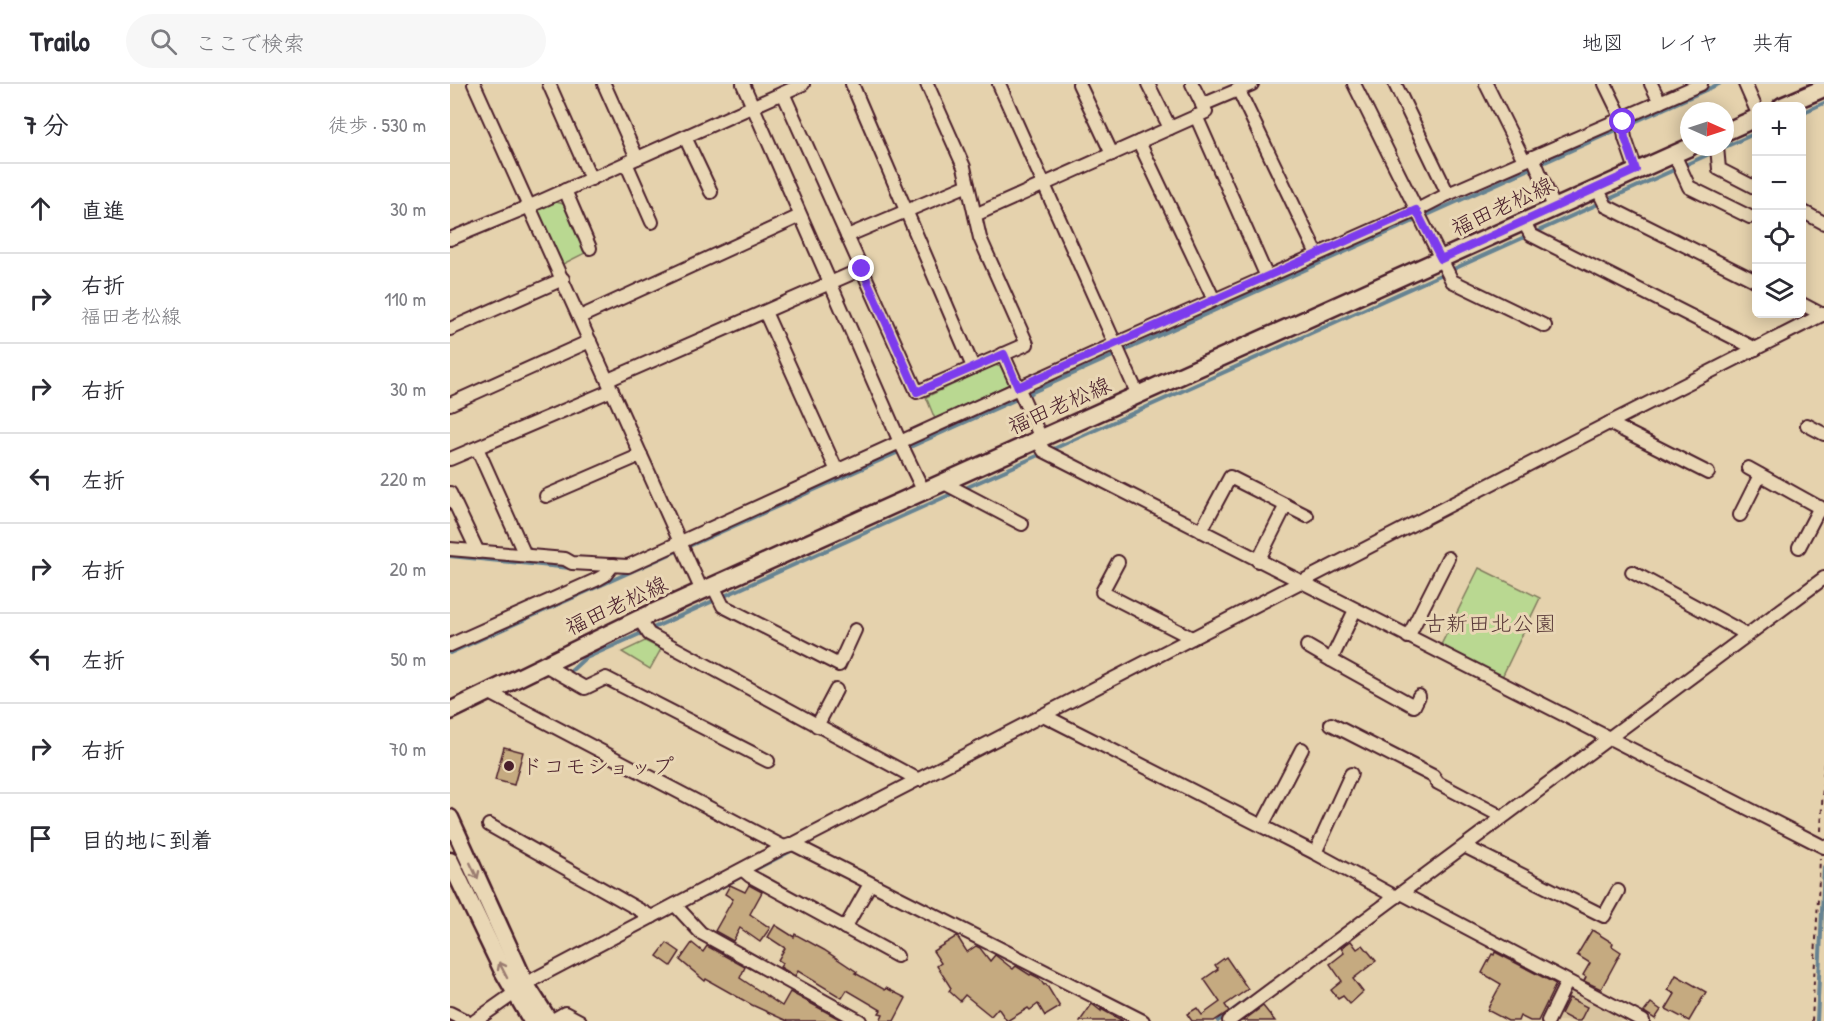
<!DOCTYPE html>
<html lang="ja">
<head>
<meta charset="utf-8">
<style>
	:root { --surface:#fff; --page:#f7f7f7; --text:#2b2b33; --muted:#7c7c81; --line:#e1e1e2 }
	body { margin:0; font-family:"Patrick Hand","Klee One",sans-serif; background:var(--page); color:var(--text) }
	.controls { position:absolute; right:18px; top:18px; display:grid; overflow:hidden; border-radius:9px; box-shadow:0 3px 15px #0003 }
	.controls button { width:54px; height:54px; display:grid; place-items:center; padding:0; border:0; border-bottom:2px solid var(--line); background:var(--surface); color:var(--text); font:30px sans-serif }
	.compass { position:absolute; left:1230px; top:18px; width:54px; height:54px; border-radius:50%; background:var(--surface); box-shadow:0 3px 15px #0003; rotate:93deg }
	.stop { position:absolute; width:18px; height:18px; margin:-14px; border:4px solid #7c3aed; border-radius:50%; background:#fff }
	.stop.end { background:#7c3aed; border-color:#fff; box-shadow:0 2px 6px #0008 }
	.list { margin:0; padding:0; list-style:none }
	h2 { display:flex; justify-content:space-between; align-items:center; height:78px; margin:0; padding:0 24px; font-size:26px }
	h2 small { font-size:20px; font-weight:400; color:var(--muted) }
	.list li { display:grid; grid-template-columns:39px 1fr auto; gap:18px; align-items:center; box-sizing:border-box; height:90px; padding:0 24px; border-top:2px solid var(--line) }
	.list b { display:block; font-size:22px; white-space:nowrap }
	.list p { margin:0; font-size:20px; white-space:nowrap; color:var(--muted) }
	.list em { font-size:20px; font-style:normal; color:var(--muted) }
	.icon { flex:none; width:33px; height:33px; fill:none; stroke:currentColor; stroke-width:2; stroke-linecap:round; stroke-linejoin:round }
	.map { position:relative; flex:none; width:1374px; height:937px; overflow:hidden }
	header { display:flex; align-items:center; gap:36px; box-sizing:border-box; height:84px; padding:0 30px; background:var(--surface); border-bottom:2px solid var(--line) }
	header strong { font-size:28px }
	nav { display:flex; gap:33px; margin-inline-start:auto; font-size:21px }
	.search { width:420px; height:54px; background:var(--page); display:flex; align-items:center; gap:15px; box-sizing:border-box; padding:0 21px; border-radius:33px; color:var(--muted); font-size:22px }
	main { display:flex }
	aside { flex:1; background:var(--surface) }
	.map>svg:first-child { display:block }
</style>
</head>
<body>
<header>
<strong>Trailo</strong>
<div class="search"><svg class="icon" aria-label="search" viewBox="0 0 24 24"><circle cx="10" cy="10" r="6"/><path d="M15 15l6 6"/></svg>ここで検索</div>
<nav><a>地図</a><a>レイヤ</a><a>共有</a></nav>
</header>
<main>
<aside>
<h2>7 分<small>徒歩 · 530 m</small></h2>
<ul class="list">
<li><svg class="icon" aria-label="ahead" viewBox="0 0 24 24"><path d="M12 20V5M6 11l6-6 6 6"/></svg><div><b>直進</b></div><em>30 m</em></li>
<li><svg class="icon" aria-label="right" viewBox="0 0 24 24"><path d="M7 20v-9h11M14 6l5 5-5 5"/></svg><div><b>右折</b><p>福田老松線</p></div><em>110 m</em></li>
<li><svg class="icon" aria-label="right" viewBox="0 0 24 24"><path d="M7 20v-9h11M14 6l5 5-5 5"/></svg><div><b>右折</b></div><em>30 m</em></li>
<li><svg class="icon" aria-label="left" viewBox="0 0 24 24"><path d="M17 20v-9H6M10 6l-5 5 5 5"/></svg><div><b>左折</b></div><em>220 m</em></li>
<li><svg class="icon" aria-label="right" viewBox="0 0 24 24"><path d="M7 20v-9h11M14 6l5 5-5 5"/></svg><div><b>右折</b></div><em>20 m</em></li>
<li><svg class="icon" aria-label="left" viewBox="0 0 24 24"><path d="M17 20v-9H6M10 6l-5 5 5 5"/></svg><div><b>左折</b></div><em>50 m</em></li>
<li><svg class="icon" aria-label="right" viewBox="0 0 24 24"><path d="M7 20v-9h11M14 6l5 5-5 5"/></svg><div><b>右折</b></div><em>70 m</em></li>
<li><svg class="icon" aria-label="arrive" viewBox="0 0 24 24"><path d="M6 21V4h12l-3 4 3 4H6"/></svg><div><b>目的地に到着</b></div></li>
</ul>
</aside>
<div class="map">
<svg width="1374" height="937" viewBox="0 0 1374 937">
	<rect width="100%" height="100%" fill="#e5d2ad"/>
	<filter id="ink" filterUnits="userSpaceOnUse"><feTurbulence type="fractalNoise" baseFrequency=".0167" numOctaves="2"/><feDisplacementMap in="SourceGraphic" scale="12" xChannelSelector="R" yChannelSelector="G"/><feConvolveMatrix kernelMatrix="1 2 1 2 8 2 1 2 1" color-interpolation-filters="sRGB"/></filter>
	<g filter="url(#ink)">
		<polygon fill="#d8c39e" points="1119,906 1178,937 1104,937"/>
		<g fill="#b9d891" stroke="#827c5e" stroke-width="1.5">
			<polygon points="106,118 117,121 137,168 113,180 86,124"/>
			<polygon points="545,281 554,284 560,300 485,335 476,313"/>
			<polygon points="1029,484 1090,514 1051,595 989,565"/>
			<polygon points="195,557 211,565 200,585 172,568"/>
		</g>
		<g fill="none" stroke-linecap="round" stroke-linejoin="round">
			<g stroke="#668392" stroke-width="4">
				<polyline points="1352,29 1374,19"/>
				<polyline points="601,366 1306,49"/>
				<polyline points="513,405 594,369"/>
				<polyline points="237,463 1269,0"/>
				<polyline points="0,472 120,484"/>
				<polyline points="0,569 227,467"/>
				<polyline points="121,587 134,575 506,408"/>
				<polyline points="300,788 347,764"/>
				<polyline points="255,812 294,791"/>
				<polyline points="768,937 798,915"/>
				<polyline points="1367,937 1374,783"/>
			</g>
		</g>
		<g fill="#c5aa80" stroke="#4a1f2b" stroke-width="1.5">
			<polygon points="54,663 73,668 64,701 45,696"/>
			<polygon points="280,801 295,808 299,801 312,808 300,830 320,844 310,858 290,844 283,857 265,847 283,815 275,810"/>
			<polygon points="325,841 344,853 345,850 374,866 407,888 405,889 435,906 436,904 456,914 444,937 430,937 433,930 429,929 431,926 397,906 392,914 348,887 345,892 330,883 333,879 328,876 335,864 318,853"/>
			<polygon points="1142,846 1163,859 1162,862 1171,868 1151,905 1134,897 1136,893 1133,891 1140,879 1127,871"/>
			<polygon points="507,852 517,868 526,862 530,864 540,877 545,871 563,885 566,882 580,891 581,890 589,894 594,901 596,900 610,923 595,932 588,920 580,926 578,924 557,937 548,924 541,932 515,911 510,917 499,907 501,904 487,882 491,879 483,867"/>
			<polygon points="901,857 907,865 913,861 926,877 903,895 913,908 900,920 893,912 888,915 881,906 892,897 880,880 894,869 891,864"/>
			<polygon points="217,859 230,868 221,882 207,872"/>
			<polygon points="242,859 253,868 257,862 295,883 290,894 332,922 340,908 393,937 337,937 302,921 256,895 255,897 230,876"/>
			<polygon points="1045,868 1106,900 1088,937 1080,937 1070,932 1068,937 1058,937 1037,926 1051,900 1032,889 1042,870 1044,871"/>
			<polygon points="776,873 798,905 775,921 779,927 764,937 742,937 737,930 747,924 752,931 770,918 754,895 768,885 765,881"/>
			<polygon points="1226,891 1256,908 1239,937 1216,925 1225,910 1218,906"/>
			<polygon points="1119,914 1137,923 1130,937 1124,937 1111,930"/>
			<polygon points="1201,919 1211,926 1205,935 1194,928"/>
			<polygon points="642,920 651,927 651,925 673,937 630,937"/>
			<polygon points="813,922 825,937 793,937"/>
		</g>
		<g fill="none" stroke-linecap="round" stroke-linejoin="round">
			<g stroke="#4a1f2b" stroke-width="16">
				<g id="street">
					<polyline points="24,0 252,507"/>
					<polyline points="99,0 141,95"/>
					<polyline points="154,0 187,74"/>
					<polyline points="293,0 450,358 473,406"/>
					<polyline points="402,0 523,283"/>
					<polyline points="549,0 688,311"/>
					<polyline points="629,0 662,70"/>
					<polyline points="698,0 720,44"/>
					<polyline points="904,0 1002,197 1095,242"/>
					<polyline points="945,0 998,110"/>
					<polyline points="1036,0 1074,76"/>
					<polyline points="1155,0 1172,35 1175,54 1186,86"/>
					<polyline points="1201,0 1210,18"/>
					<polyline points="1295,0 1306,25"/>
					<polyline points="788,5 867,170"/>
					<polyline points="333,9 467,308 577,260 530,154 514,83 477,0"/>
					<polyline points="752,21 802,0"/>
					<polyline points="746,32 817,193"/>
					<polyline points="235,53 261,108"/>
					<polyline points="689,58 764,216"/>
					<polyline points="1267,63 1269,85 1306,104"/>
					<polyline points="1224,70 1239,103 1300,133"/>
					<polyline points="1083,73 1104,123"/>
					<polyline points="176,79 202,138"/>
					<polyline points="1147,104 1156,122 1306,197"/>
					<polyline points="115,106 140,164"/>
					<polyline points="1352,127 1374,139"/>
					<polyline points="525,131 756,28 742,0"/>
					<polyline points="1073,137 1081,151 1306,265"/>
					<polyline points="397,152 518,101"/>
					<polyline points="0,155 80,122 353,0"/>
					<polyline points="1352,220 1373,231"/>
					<polyline points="315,228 387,387"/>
					<polyline points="130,233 350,132"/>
					<polyline points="0,245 113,195"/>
					<polyline points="553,270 591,354"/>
					<polyline points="158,296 412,185"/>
					<polyline points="0,320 140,257"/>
					<polyline points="1159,339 1258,389"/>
					<polyline points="1357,341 1374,350"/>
					<polyline points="587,356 594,367 598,369 1374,763"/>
					<polyline points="27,364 75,471"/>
					<polyline points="0,375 162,306"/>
					<polyline points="1298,384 1374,426"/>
					<polyline points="492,398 572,440"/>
					<polyline points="0,409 28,468"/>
					<polyline points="96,412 191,371"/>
					<polyline points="1290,431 1310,391"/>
					<polyline points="751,447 780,393 857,432"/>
					<polyline points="1349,463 1370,423"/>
					<polyline points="0,465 115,475 122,479 178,482 665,260 961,129 998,110 1251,0"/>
					<polyline points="808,477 836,421"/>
					<polyline points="668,478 652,508 742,554"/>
					<polyline points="1182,488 1289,546 1295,552"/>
					<polyline points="263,502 273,522 389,581 405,546"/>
					<polyline points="905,526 881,576 964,622 969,612"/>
					<polyline points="189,535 199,550 469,696"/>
					<polyline points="958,553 998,474"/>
					<polyline points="0,561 148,495 155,491 163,481"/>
					<polyline points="857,562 881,576"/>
					<polyline points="93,580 135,604 156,594 318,677"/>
					<polyline points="38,608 334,763"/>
					<polyline points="593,631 865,769 946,813"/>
					<polyline points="881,640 983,692 988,699 1045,729 1051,734"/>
					<polyline points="367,642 386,606"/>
					<polyline points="39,741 202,833"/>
					<polyline points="812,742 852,665"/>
					<polyline points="343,760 693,937"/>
					<polyline points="1016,763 1154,832 1168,807"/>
					<polyline points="865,769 901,690"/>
					<polyline points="293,786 300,792 447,872"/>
					<polyline points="951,809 1193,937"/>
					<polyline points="225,821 251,849 410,937"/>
					<polyline points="395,844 420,800"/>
					<polyline points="0,929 16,937"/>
					<polyline points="25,937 86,894 334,763 343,760 1159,339 1374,230"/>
					<polyline points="101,937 115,929 130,937"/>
					<polyline points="779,937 1374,494"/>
					<polyline points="1098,937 1117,898"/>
				</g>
			</g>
			<g stroke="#4a1f2b" stroke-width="21">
				<g id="secondary">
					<polyline points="1332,22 1374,4"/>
					<polyline points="1275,48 1306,34"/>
					<polyline points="0,627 189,535 1240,63"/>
					<polyline points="0,734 76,901 99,937"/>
					<polyline points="0,777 53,887 82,937"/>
				</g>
			</g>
			<g stroke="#4a1f2b" stroke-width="2" stroke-dasharray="4.5 4.5" stroke-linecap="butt">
				<polyline points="1371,747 1374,675"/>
				<polyline points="1362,937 1370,774"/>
			</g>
			<use href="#street" stroke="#e9d7b5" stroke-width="12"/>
			<use href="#secondary" stroke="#e9d7b5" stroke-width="16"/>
		</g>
		<defs><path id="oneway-shaft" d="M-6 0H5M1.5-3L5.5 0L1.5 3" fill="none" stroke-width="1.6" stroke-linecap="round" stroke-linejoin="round" transform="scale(1.5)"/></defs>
		<g stroke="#9a7b70">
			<use href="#oneway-shaft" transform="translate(24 787) rotate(65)"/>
			<use href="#oneway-shaft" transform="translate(53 886) rotate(-117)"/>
		</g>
	</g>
	<g fill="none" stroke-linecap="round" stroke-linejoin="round" filter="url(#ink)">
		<polyline stroke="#7c3aed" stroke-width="8" points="412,185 467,308 554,270 568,303 966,126 991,175 1186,86 1175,54 1173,38"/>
	</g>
	<circle fill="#4a1f2b" stroke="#e9d7b5" stroke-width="2" cx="59" cy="682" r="6"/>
	<g text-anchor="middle" stroke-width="6" stroke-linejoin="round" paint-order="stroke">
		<g font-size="22" fill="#4a1f2b" stroke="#e9d7b5">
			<text transform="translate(1052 122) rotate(-25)" y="8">福田老松線</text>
			<text transform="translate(609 321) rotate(-24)" y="8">福田老松線</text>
			<text transform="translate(166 521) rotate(-25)" y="8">福田老松線</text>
		</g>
		<g font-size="22" fill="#5b3b3a" stroke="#e9d7b5">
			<text x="1040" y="547">古新田北公園</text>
		</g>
		<g font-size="22" fill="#4a1f2b" stroke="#e9d7b5" text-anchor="start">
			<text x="71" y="690">ドコモショップ</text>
		</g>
	</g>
</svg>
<div class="controls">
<button>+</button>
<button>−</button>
<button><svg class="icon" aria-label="locate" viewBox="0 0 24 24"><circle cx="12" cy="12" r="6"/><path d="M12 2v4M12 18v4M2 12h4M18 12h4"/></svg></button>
<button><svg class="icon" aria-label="layers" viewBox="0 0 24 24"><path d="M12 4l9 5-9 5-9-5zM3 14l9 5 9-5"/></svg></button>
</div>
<svg class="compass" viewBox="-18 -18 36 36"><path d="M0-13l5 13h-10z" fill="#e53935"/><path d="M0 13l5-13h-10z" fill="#7c7c81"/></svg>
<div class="stop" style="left:1173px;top:38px"></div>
<div class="stop end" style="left:412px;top:185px"></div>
</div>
</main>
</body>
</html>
